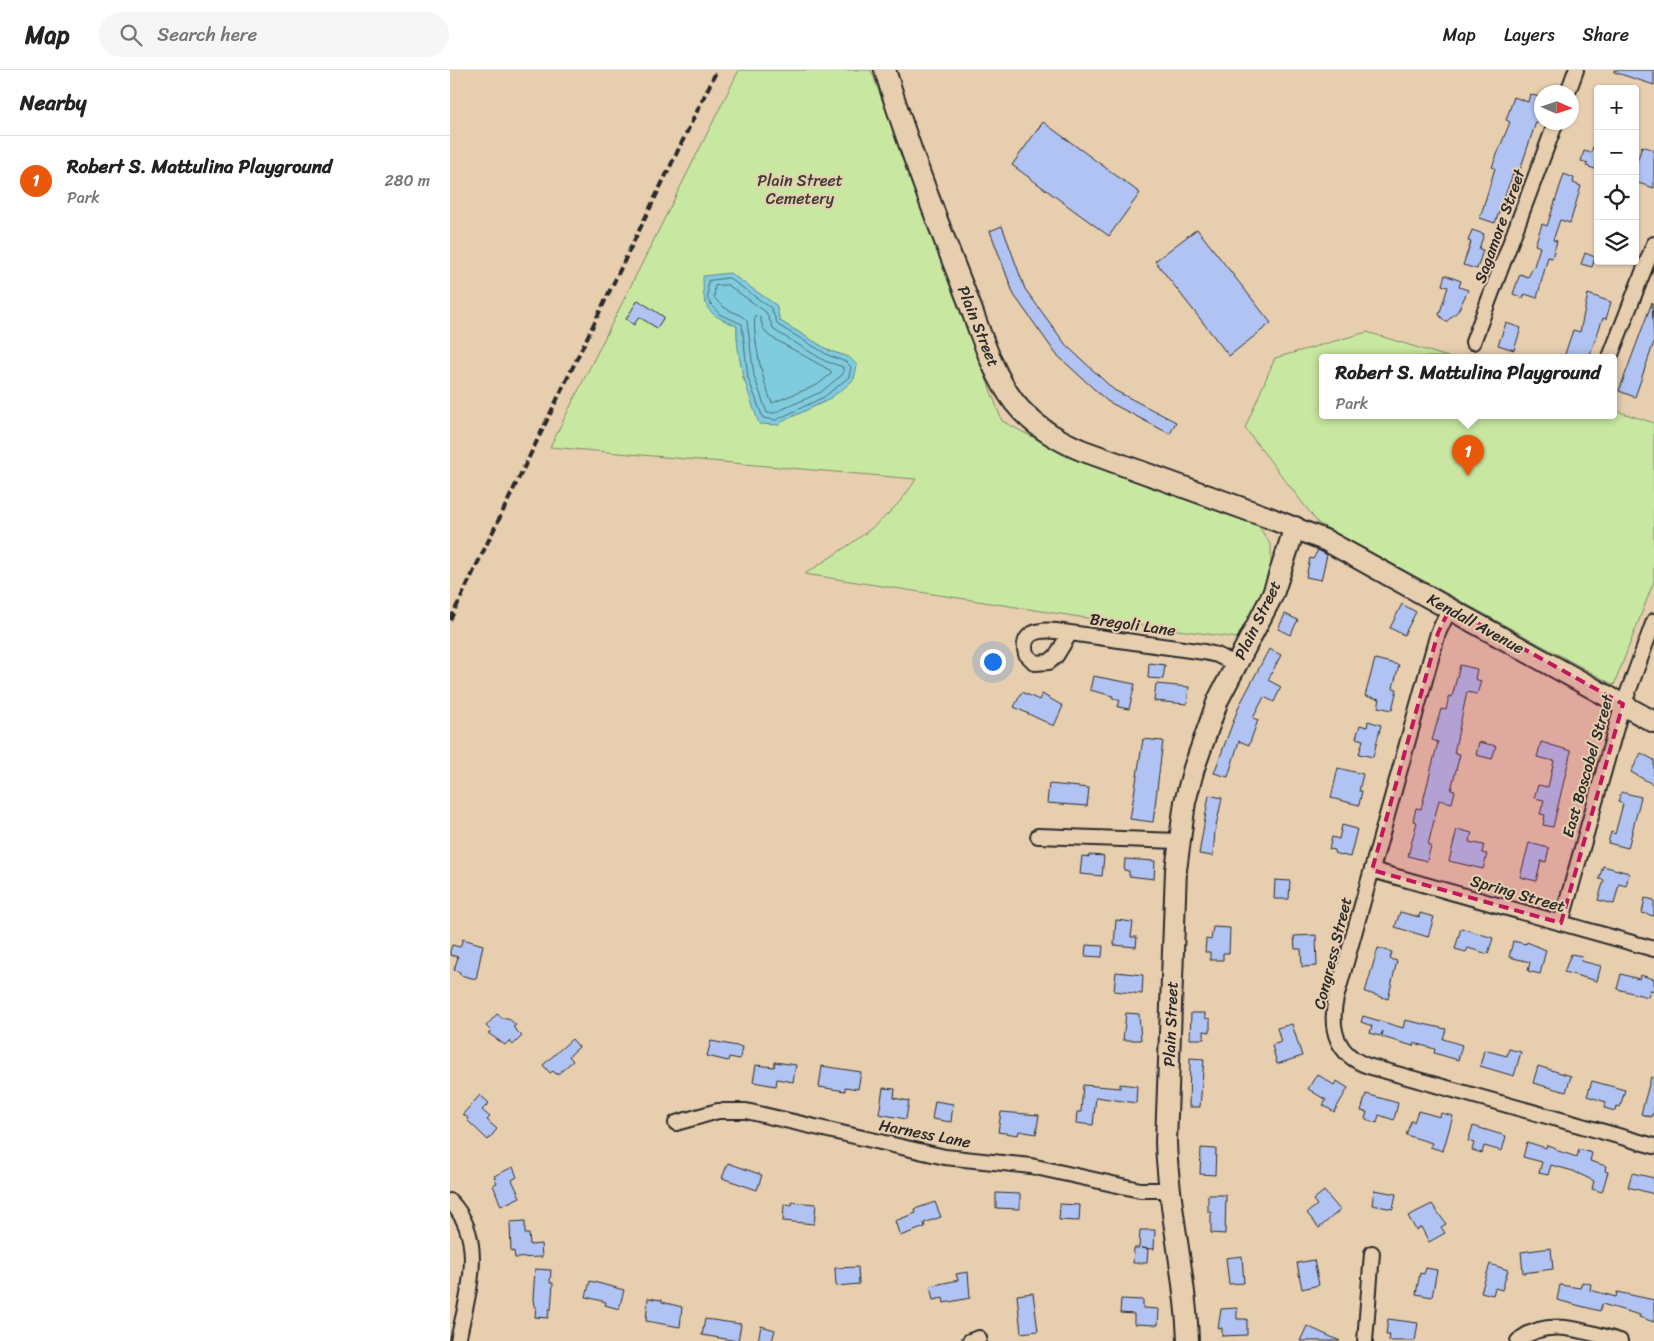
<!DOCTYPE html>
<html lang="en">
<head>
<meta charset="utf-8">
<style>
	:root { --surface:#fff; --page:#f6f6f6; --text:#222; --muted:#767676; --line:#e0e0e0; --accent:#ea580c }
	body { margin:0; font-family:Sriracha,sans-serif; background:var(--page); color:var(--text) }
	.controls { position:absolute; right:15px; top:15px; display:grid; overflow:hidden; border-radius:5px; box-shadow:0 1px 4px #0004 }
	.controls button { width:45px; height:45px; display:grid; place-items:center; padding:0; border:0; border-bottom:1px solid var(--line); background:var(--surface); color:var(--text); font:25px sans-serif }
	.compass { position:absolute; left:1084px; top:15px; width:45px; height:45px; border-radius:50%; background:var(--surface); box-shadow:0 1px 4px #0004; rotate:93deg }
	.you { position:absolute; left:542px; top:591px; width:18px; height:18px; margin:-12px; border:4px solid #fff; border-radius:50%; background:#1a73e8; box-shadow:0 0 0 8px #1a73e833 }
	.badge { display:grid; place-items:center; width:32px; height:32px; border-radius:50%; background:var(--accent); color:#fff; font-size:16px; font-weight:700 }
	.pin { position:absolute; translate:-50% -41px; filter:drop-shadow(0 1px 2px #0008) }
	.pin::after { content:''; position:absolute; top:26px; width:18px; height:15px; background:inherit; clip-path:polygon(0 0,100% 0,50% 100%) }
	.popup { position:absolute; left:869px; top:284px; width:298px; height:65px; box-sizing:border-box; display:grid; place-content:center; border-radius:5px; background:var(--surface); filter:drop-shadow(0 1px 4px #0005); font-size:16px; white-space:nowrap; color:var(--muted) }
	.popup b { font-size:19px; color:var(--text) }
	.popup::after { content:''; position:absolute; left:50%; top:100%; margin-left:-10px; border:10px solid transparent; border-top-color:var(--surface) }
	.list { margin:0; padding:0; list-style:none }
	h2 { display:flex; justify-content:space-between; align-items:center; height:65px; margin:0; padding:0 20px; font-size:21px }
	h2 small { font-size:16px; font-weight:400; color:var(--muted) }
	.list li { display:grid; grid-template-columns:32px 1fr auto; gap:15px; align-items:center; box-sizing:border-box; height:90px; padding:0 20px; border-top:1px solid var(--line) }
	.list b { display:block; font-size:19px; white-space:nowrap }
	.list p { margin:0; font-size:16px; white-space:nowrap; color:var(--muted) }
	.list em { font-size:16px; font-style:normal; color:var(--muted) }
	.icon { flex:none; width:28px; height:28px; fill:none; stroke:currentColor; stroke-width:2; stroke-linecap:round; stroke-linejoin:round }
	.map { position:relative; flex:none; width:1204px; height:1271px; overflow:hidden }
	header { display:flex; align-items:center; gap:30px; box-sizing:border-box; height:70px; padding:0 25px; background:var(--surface); border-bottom:1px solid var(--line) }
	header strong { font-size:24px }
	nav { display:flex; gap:28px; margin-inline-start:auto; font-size:18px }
	.search { width:350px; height:45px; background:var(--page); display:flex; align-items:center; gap:12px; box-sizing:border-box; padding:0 18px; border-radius:28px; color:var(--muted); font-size:19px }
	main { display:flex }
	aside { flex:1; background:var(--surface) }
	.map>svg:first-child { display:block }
</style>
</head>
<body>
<header>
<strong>Map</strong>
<div class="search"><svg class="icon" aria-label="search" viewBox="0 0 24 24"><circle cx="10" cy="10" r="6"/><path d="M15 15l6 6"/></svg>Search here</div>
<nav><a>Map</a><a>Layers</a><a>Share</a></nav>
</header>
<main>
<aside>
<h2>Nearby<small></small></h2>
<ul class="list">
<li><span class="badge">1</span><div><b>Robert S. Mattulina Playground</b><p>Park</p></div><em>280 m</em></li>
</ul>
</aside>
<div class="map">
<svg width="1204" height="1271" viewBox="0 0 1204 1271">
	<rect width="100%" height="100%" fill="#e7ceaf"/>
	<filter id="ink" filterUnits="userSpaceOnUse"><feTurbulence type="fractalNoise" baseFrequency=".02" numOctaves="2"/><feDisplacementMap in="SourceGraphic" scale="10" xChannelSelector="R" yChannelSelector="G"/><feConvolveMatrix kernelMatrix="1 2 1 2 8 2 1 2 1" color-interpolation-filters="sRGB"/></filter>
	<g filter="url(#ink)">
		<g fill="#c8e8a1" stroke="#7a8a66" fill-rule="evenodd">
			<path d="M 289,0 L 421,0 L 552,351 L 622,388 L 776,439 L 808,455 L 821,476 L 821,496 L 816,514 L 788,568 L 630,547 L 355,504 C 394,478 442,451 466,409 L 100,377 ZM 304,221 L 326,235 L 330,251 L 380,281 L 399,287 L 404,309 L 376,331 L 333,351 L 329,355 L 293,309 L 287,268 L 287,256 Z"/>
			<polygon points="917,262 998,287 873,287 873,345 1163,345 1163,340 1204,353 1204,511 1164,615 868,453 795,358 825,288"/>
		</g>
		<path fill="#80ccdf" stroke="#5e8c97" d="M 280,203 L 326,235 L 330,251 L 380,281 L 399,287 L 407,295 L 404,309 L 393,319 L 376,331 L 333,351 L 329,355 L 309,354 C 298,322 286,290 287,256 C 256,243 253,240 253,206 Z"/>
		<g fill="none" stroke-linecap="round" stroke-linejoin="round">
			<g stroke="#4d6b73" stroke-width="1">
				<polygon points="279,208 321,238 328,255 378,285 396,292 401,297 399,307 374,327 326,350 313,348 298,308 292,254 269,244 258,230 258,211"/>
				<path d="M 278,215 L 316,242 L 324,260 L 375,291 L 393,297 L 393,304 L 371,322 L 324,343 L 317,343 L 304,306 L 297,251 C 288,240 276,244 264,227 L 265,216 Z"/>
				<path d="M 305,246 L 310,247 L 313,258 L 319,266 L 381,301 L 381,304 L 367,315 L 322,333 C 313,313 302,267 305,246 Z"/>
			</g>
		</g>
		<g fill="#b0c3f2" stroke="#2b2b2b">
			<polygon points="1164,0 1204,0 1204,15 1164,2"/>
			<polygon points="1080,24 1092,28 1092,42 1088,53 1086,52 1068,106 1063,104 1045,153 1030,148 1045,98 1042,97 1060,52 1056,50 1064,27 1078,32"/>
			<polygon points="593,52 690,123 659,166 562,95"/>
			<polygon points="1146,68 1148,68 1148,100 1136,96 1138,93 1131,91 1134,81 1141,83"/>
			<polygon points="1192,76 1204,80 1204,118 1185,112 1185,98"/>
			<polygon points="1114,104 1124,108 1123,113 1131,116 1120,153 1110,150 1103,170 1107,171 1102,188 1098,187 1087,228 1075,224 1073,228 1063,224 1070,204 1078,207 1084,196 1090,177 1085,175 1092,154 1097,156"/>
			<polygon points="552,156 575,219 616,275 664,320 726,352 720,364 657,331 606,284 564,225 540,161"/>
			<polygon points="747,159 821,253 779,286 705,191"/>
			<polygon points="1022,160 1034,164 1029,179 1033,180 1027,199 1013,195 1021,172 1018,171"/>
			<polygon points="1135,183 1145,187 1142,197 1131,194"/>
			<polygon points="995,205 1011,211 1009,217 1018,220 1008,241 996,252 989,245 998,217 992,215"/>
			<polygon points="1138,224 1161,232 1156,249 1153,248 1139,287 1114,287 1123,260 1130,262"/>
			<polygon points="188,230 214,247 207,258 189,247 184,255 176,249"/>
			<polygon points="1202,232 1204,272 1185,327 1169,321"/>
			<polygon points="1056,253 1071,258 1064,280 1048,275"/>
			<polygon points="868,480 877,485 871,510 856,507 860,488 863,489"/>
			<polygon points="952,534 966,542 954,565 940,558"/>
			<polygon points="835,544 848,550 840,565 828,559"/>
			<polygon points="819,579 831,585 818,610 831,617 824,632 814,627 803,648 808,650 799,675 789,671 778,707 764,703 789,636"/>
			<polygon points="925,589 949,595 943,618 947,619 942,640 928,637 930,629 915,626"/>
			<polygon points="699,593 715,595 713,609 698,608"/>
			<polygon points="1010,595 1027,599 1025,609 1031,611 1027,624 1017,622 1004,683 1010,684 1001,720 1005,721 1002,733 989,730 978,775 981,776 977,791 958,786 967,752 963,751 966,738 971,739 988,672 982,670 985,660 991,639 996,640 999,626 1002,627"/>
			<polygon points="643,606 685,614 679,639 668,637 670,630 662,628 663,626 640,620"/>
			<polygon points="706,614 739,617 737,634 704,631"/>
			<polygon points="572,622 589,630 592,624 613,636 604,656 564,637"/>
			<polygon points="918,651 931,655 923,687 909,684 913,670 906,668 910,655 917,657"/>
			<polygon points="693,669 713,671 703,752 680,749"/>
			<polygon points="1029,672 1046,676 1042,689 1026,685"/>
			<polygon points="1091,672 1121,681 1103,757 1093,755 1095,745 1090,744 1094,730 1084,728 1088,715 1098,717 1104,691 1087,687"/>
			<polygon points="1191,683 1204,690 1204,715 1181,702"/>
			<polygon points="888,698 913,704 909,721 912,721 909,735 881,728"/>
			<polygon points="599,714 639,718 637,736 597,733"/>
			<polygon points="1171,722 1191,727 1178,778 1158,773 1161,762 1165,764 1173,734 1168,732"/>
			<polygon points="759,725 772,728 765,761 763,786 749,784"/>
			<polygon points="892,755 907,759 900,787 884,783 885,780 879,779 882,767 889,769"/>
			<polygon points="1007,759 1022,763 1019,772 1034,775 1032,783 1037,784 1033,799 999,791"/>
			<polygon points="1079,773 1099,778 1096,792 1091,791 1086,811 1070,807"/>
			<polygon points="639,785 654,786 652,806 630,804 632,786 639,787"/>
			<polygon points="675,789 705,791 704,809 679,806 679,801 674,800"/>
			<polygon points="1153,796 1179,803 1176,816 1169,814 1164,834 1148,830 1154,810 1149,809"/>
			<polygon points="825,810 840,811 839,829 824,829"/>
			<polygon points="1195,828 1204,830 1204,846 1192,843"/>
			<polygon points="950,842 969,847 970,843 984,847 978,867 945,857"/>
			<polygon points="666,850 683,852 681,867 687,867 686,877 664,875"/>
			<polygon points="763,857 780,858 779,883 773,883 773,890 760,890 760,882 755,882 756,869 761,870"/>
			<polygon points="1011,858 1043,868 1038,884 1018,878 1016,882 1005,879"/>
			<polygon points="866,865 867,896 852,897 851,879 845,879 844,866"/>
			<polygon points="13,869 33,875 26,909 10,905 10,902 4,900 8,887 0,885 0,881 2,875 10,877"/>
			<polygon points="1063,871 1076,874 1077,872 1096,880 1090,904 1078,901 1080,892 1059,887"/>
			<polygon points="636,875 653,876 652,887 635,886"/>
			<polygon points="928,878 942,882 940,889 947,891 938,929 915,922"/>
			<polygon points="1121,884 1132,886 1131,891 1151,896 1147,911 1114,902"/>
			<polygon points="666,902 693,905 692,924 664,921"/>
			<polygon points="1171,904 1189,909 1190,905 1204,909 1204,921 1200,920 1198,927 1167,919"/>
			<polygon points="676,943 689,944 691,970 673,970"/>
			<polygon points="741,943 755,943 755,948 760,949 760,962 754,961 754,969 740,969"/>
			<polygon points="47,944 52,948 58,948 66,955 63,957 72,966 63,975 59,971 55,975 38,963 41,961 36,956"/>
			<polygon points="913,946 953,958 955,950 996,959 993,969 1012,975 1008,990 984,983 985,979 964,973 963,976 932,967 933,961 930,966 920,963 922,956 911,952"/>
			<polygon points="842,954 852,986 827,994 822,975 831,972 827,958"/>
			<polygon points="122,969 129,977 119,986 123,991 107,1005 103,1001 100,1003 93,995"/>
			<polygon points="261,971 292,977 290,989 279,987 278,991 257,986"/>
			<polygon points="1059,979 1071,982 1064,1006 1030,996 1034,980 1057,986"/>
			<polygon points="740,988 754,989 750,1037 739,1037"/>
			<polygon points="325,992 346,995 343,1012 327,1009 326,1016 303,1012 306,995 324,997"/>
			<polygon points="372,996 411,1002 408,1019 395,1017 395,1021 369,1017"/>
			<polygon points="1088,996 1121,1006 1116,1022 1083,1013"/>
			<polygon points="867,1004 884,1015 887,1011 898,1018 884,1042 873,1035 876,1030 858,1019"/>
			<polygon points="1201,1007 1204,1008 1204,1044 1202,1044 1201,1047 1191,1044"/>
			<polygon points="1142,1011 1175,1020 1170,1037 1166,1036 1165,1041 1154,1038 1156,1032 1137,1026"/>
			<polygon points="670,1014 687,1016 686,1033 646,1027 643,1055 626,1053 627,1042 631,1042 633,1015 670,1018"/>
			<polygon points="433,1018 445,1019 444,1028 459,1031 456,1049 429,1044"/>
			<polygon points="916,1024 948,1033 944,1050 929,1045 927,1053 915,1049 917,1042 911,1041"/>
			<polygon points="30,1025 39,1033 32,1040 40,1047 37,1050 47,1059 38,1070 17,1050 18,1048 13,1044"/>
			<polygon points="485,1031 503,1034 501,1052 482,1049"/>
			<polygon points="968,1041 990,1047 991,1043 1003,1046 993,1081 980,1077 982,1073 956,1065 961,1051 964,1052"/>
			<polygon points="551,1042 589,1045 586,1064 569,1061 568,1065 548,1062"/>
			<polygon points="1023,1056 1056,1066 1052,1081 1034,1076 1032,1083 1022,1080 1024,1073 1018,1071"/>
			<polygon points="1077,1072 1096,1078 1097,1075 1106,1078 1105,1080 1127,1087 1129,1079 1142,1083 1140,1091 1156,1096 1155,1101 1158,1102 1152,1122 1142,1119 1144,1111 1123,1101 1101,1095 1098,1105 1089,1103 1092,1092 1073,1087"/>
			<polygon points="751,1078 766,1079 765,1105 750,1104"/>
			<polygon points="278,1093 312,1105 307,1120 272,1108"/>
			<polygon points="63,1097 67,1107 62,1110 70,1127 51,1136 43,1115 47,1113 44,1106"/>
			<polygon points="1182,1103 1204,1108 1204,1124 1178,1117"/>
			<polygon points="924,1120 946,1124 943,1139 922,1135"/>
			<polygon points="874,1121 890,1140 869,1158 857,1143 867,1135 863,1130"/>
			<polygon points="546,1123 570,1124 570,1139 546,1138"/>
			<polygon points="758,1125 776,1125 775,1164 761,1163 761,1142 758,1142"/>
			<polygon points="342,1132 366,1134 364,1154 333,1151 334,1134 342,1135"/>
			<polygon points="485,1132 491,1147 474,1153 475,1157 450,1166 445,1151 466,1143 465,1139"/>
			<polygon points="610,1134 630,1135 629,1151 609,1150"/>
			<polygon points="982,1134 996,1154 991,1157 995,1163 979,1172 971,1157 966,1160 958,1146"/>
			<polygon points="75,1151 75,1164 79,1164 80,1175 91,1174 92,1187 65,1188 64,1181 61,1182 60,1152"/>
			<polygon points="690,1160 705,1160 704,1179 691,1178 698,1179 697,1193 683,1193 684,1178 689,1178"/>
			<polygon points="1101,1178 1103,1199 1073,1203 1071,1182"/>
			<polygon points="792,1186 794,1213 779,1214 776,1188"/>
			<polygon points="864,1190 869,1215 852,1219 847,1193"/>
			<polygon points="1040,1194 1058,1200 1052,1220 1045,1218 1043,1225 1031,1222"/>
			<polygon points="408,1197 409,1214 386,1216 385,1198"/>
			<polygon points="976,1198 987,1200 982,1227 966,1224 970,1203 974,1204"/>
			<polygon points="85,1199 101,1200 100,1213 103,1213 101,1239 99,1239 98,1248 85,1247 86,1236 84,1236 83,1229"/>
			<polygon points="518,1202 520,1228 494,1233 493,1228 483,1230 480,1216 508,1210 506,1204"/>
			<polygon points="140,1211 174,1220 169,1239 155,1235 156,1232 136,1227"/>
			<polygon points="1132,1212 1141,1214 1140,1220 1166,1227 1167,1222 1204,1230 1204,1252 1189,1247 1190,1245 1152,1234 1150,1241 1107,1230 1110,1215 1130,1218"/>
			<polygon points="583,1223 588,1261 571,1263 567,1225"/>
			<polygon points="198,1228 212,1230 212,1232 232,1237 230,1257 196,1251"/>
			<polygon points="671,1229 693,1230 693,1238 709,1239 708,1255 684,1254 684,1244 670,1243"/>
			<polygon points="787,1238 787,1249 797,1249 797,1265 772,1266 772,1258 768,1259 771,1239"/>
			<polygon points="255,1249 291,1254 288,1271 252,1265"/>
			<polygon points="938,1249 968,1253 965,1271 939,1271 940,1265 936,1265"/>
			<polygon points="311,1256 325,1260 322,1271 308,1271"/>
			<polygon points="857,1256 890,1271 850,1271"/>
		</g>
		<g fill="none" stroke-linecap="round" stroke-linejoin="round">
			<g stroke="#2b2b2b" stroke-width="18">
				<g id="street">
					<polyline points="1118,22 1126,0"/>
					<polyline points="1023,272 1106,52"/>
					<polyline points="1160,287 1204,174"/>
					<path d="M 1000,538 L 988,563 L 886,928 C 879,959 887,985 918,996 L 1204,1076"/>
					<path d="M 620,563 L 606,586 L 599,592 L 585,593 L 576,584 C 570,562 590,559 606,561 L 754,582 L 767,585 L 785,594"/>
					<polyline points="588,766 728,771"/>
					<polyline points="922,800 1204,879"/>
					<polyline points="1111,853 1169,647 1204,551"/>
					<polyline points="226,1053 268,1041 296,1041 495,1087 581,1096 690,1120 719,1120"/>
					<path d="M 0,1131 C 38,1170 17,1225 8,1271"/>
					<polyline points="520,1271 529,1268"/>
					<polyline points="915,1271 922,1183"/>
					<path d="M 1068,1271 C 1097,1246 1137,1262 1170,1271"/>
				</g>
			</g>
			<g stroke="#2b2b2b" stroke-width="24">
				<g id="secondary">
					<path d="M 435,0 C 458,76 487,151 516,225 C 530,260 541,301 564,332 C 582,355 605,369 631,380 L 817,447 L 877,471 L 1204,652"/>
					<path d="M 738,1271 C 736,1204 718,1139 716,1072 L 726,800 L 735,732 L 744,698 L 768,630 L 823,524 L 845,457"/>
				</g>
			</g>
			<use href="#street" stroke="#e7ceaf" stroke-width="14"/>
			<use href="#secondary" stroke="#e7ceaf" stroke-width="20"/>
			<polyline stroke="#2b2b2b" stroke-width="4" stroke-dasharray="8 4" stroke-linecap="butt" points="0,550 267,0"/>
		</g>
	</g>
	<path fill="#c2185b" fill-opacity="0.2" stroke="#c2185b" stroke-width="4" stroke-dasharray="10 6" stroke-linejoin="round" d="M 1000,538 L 1173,634 L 1111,853 L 922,800 L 988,563 Z"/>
	<g text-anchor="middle" stroke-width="4" stroke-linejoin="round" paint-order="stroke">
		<g font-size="16" fill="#3b3e37" stroke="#e7ceaf">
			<text x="350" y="116">Plain Street<tspan x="350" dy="18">Cemetery</tspan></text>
		</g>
		<g font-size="16" fill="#2b2b2b" stroke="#e7ceaf">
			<text transform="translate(1049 156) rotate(-70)" y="6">Sagamore Street</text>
			<text transform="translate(529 256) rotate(68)" y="6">Plain Street</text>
			<text transform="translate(807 550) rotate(-64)" y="6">Plain Street</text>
			<text transform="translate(1026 553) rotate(29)" y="6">Kendall Avenue</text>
			<text transform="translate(683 554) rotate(8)" y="6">Bregoli Lane</text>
			<text transform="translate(1137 696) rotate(-74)" y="6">East Boscobel Street</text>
			<text transform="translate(1068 823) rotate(16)" y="6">Spring Street</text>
			<text transform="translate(882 883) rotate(-76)" y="6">Congress Street</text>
			<text transform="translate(720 954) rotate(-88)" y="6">Plain Street</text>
			<text transform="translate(475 1063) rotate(11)" y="6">Harness Lane</text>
		</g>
	</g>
</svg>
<div class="controls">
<button>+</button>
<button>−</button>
<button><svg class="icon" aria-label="locate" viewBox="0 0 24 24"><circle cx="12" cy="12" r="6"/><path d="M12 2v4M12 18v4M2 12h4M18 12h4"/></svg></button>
<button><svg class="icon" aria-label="layers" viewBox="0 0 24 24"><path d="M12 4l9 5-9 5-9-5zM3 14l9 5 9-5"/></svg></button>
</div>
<svg class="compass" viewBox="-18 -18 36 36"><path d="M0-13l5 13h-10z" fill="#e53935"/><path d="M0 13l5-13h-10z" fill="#767676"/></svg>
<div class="you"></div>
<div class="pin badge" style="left:1018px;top:406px">1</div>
<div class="popup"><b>Robert S. Mattulina Playground</b>Park</div>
</div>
</main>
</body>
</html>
